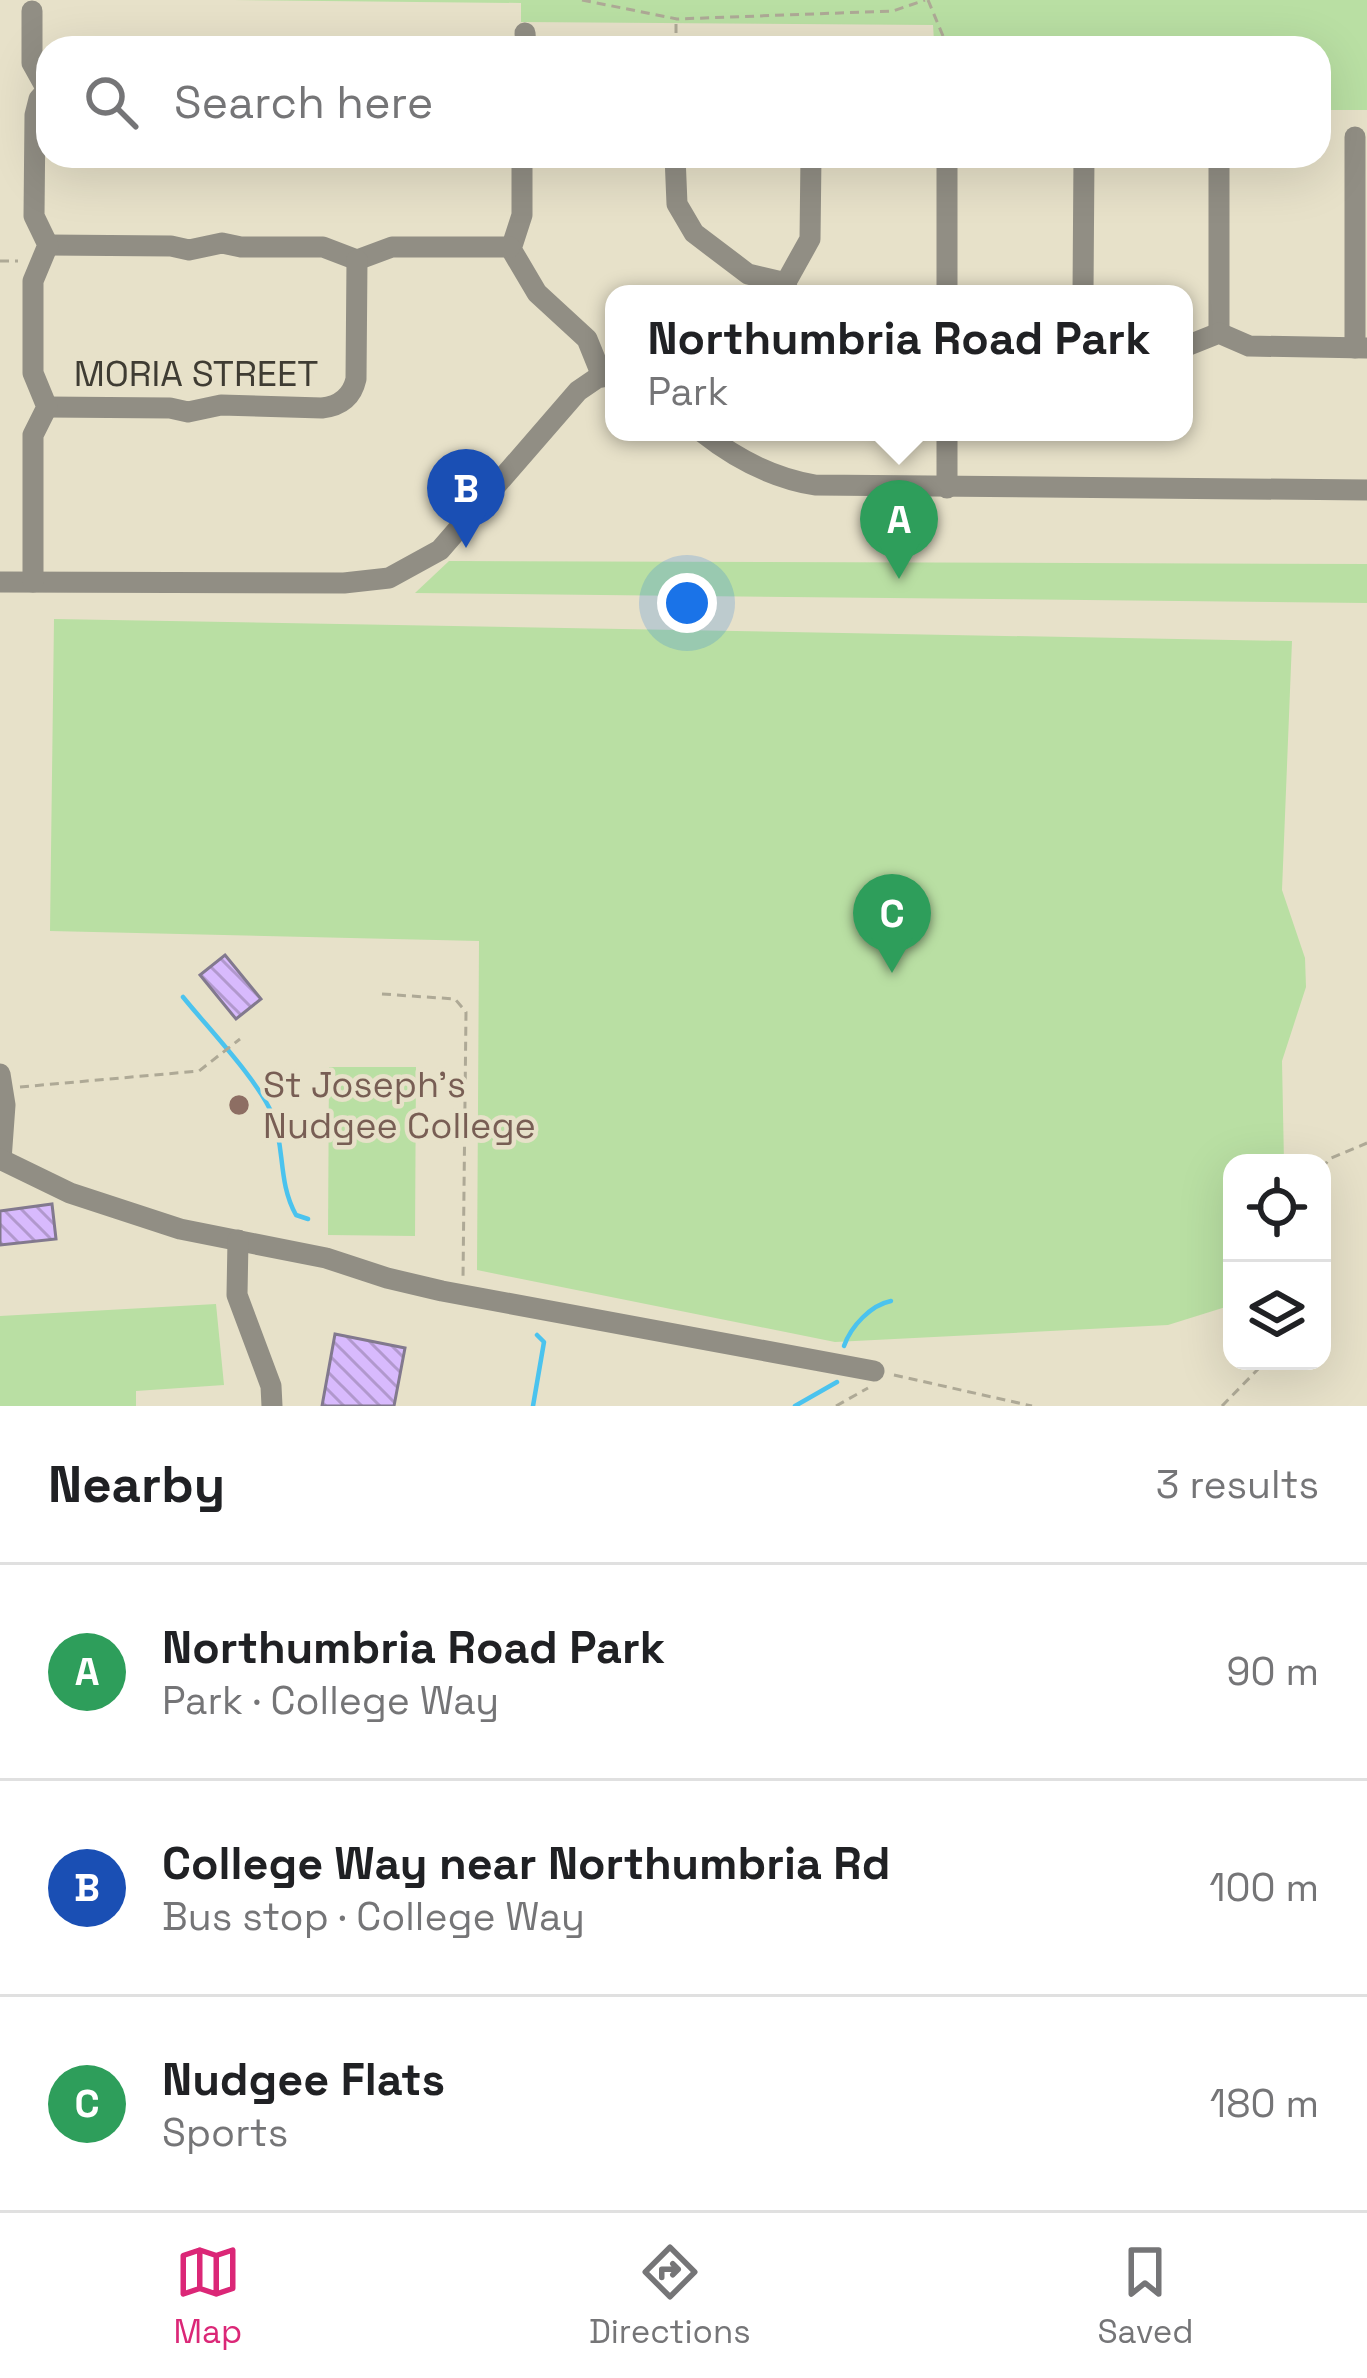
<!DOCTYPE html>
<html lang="en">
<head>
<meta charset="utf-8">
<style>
	:root { --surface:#fff; --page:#f2f2f2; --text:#202124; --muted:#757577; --line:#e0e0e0; --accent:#db2777 }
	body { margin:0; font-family:"Space Grotesk",sans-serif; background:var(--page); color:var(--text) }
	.controls { position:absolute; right:36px; bottom:36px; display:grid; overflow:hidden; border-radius:24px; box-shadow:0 12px 48px #0002 }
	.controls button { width:108px; height:108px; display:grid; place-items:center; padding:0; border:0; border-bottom:3px solid var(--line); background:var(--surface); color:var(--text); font:60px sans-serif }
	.you { position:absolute; left:687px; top:603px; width:42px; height:42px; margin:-30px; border:9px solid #fff; border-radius:50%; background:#1a73e8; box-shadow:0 0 0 18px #1a73e833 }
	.badge { display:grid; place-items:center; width:78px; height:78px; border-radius:50%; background:var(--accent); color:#fff; font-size:39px; font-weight:700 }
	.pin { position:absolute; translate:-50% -99px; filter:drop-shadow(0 3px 6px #0008) }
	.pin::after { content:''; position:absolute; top:63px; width:42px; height:36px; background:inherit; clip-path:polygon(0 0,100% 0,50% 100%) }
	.popup { position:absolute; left:605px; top:285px; width:588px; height:156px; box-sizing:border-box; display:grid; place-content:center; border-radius:24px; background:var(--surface); filter:drop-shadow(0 3px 9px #0005); font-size:39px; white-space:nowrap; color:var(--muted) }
	.popup b { font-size:45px; color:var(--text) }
	.popup::after { content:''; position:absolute; left:50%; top:100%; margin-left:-24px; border:24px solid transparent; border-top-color:var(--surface) }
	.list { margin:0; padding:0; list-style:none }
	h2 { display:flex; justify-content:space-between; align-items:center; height:156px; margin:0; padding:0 48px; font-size:51px }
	h2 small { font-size:39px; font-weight:400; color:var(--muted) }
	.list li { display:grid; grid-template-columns:78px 1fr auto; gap:36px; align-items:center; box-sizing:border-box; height:216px; padding:0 48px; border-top:3px solid var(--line) }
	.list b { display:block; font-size:45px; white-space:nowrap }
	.list p { margin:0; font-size:39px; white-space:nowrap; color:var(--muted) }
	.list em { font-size:39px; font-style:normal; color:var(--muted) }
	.icon { flex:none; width:66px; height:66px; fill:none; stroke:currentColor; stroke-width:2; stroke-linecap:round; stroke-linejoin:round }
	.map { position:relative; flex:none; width:1367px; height:1406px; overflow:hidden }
	.search { position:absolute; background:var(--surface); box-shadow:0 12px 48px #0002; left:36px; right:36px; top:36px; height:132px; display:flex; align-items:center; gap:30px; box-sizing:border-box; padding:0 42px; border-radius:36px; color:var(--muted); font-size:45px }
	.sheet { height:804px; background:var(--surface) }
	nav { display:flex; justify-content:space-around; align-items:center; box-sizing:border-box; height:168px; border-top:3px solid var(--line); background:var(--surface); font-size:33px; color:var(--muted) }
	nav a { display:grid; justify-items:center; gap:6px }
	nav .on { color:var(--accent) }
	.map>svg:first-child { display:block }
</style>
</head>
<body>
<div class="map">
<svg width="1367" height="1406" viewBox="0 0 1367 1406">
	<defs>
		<pattern id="building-back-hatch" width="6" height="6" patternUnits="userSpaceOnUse" patternTransform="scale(3)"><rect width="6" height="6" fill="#d8bafd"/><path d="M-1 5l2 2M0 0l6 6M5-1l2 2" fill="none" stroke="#b198cd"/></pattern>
	</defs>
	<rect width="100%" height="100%" fill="#e7e1c9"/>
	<g fill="#b9dfa3">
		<polygon points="233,0 1367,0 1367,110 1319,110 1319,48 1079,48 1076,44 934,41 933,25 521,22 521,3"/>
		<polygon points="449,561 1367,564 1367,603 415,593"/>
		<polygon points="54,619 1292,641 1282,890 1305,958 1306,987 1282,1061 1284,1163 1232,1163 1232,1305 1168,1325 835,1342 477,1270 479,941 50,931"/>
		<polygon points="329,1067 416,1067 415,1236 328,1235"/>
		<polygon points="216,1304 224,1385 136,1391 136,1406 0,1406 0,1316"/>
	</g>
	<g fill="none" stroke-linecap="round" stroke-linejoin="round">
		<g stroke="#4bc3ee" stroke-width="4.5">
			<path d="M 183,997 C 208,1028 259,1081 273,1116 C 285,1149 278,1183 296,1215 L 308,1219"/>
			<path d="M 844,1346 C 851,1326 871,1305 891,1301"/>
			<polyline points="533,1406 544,1342 537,1335"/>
			<polyline points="795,1406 837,1382"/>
		</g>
	</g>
	<g fill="url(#building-back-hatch)" stroke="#82798e" stroke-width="3">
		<polygon points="225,955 261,999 236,1019 200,975"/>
		<polygon points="52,1204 56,1239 0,1245 0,1211"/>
		<polygon points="335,1334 405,1348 394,1406 322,1406"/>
	</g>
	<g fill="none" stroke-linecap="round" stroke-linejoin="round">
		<g stroke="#aea996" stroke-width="3" stroke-dasharray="9 6" stroke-linecap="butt">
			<polyline points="582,0 677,19 893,11 925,0"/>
			<polyline points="928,0 948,48"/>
			<polyline points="676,48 676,20"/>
			<polyline points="0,261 18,261"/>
			<polyline points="382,994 455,999 466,1012 463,1279"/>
			<polyline points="20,1087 199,1071 240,1039"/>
			<polyline points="1322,1169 1329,1159 1367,1143"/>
			<polyline points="894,1375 1032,1406"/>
			<polyline points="836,1406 868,1388"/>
			<polyline points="1222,1406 1266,1361"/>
		</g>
		<g stroke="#918e84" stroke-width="21">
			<polyline points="32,11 32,63 47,90"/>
			<polyline points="525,33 526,48"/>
			<polyline points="522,156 522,215 511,249 537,293 587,339 602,376"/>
			<polyline points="675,156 677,204 694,233 748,274 782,282 791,294"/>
			<polyline points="947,156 947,294"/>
			<polyline points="48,245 171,246 189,250 222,243 241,247 323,247 357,260 392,247 510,247"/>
			<polyline points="785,284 810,239 811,156"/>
			<polyline points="1083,294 1084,156"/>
			<polyline points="1219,333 1219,156"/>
			<polyline points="1184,347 1219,333 1249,346 1366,348"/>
			<polyline points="1355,348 1355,137"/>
			<path d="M 47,407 L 170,408 L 188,412 L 221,405 L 322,408 C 340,406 352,397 356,379 L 357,260"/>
			<path d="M 702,432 C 736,459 772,478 815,485 L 1367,490"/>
			<polyline points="947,488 947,432"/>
			<polyline points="0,582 344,583 389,578 440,550 578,391 597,378 614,375"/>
			<polyline points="33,582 33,435 47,407 33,373 33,281 48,245 34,216 35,115 39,99 48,89"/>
			<polyline points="0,1074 5,1105 1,1160"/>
			<polyline points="0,1159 70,1193 180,1229 326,1258 387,1278 442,1291 874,1371"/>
			<polyline points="238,1240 237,1295 271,1386 272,1406"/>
		</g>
	</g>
	<circle fill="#8d6e63" stroke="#e7e1c9" stroke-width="4.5" cx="239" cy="1105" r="12"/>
	<g text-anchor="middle" stroke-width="9" stroke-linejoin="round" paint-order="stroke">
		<g font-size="36" fill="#3f3c33" stroke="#e7e1c9">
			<text x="196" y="386">MORIA STREET</text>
		</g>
		<g font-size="36" fill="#785e54" stroke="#e7e1c9" text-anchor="start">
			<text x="263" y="1097">St Joseph's<tspan x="263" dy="41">Nudgee College</tspan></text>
		</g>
	</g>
</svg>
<div class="controls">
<button><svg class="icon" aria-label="locate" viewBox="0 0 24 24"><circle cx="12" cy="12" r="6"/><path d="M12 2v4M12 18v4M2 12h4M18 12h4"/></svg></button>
<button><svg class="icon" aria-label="layers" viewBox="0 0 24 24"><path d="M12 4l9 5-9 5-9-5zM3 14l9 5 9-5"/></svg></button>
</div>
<div class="you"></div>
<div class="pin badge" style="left:899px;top:579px;background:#2e9e5b">A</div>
<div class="popup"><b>Northumbria Road Park</b>Park</div>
<div class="pin badge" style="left:466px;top:548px;background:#1a4fb4">B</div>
<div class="pin badge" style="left:892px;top:973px;background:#2e9e5b">C</div>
<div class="search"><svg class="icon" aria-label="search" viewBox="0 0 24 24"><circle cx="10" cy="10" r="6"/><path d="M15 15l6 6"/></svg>Search here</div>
</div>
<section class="sheet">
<h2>Nearby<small>3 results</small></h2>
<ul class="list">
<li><span class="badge" style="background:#2e9e5b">A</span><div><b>Northumbria Road Park</b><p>Park · College Way</p></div><em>90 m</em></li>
<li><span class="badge" style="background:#1a4fb4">B</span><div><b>College Way near Northumbria Rd</b><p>Bus stop · College Way</p></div><em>100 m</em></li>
<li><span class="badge" style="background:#2e9e5b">C</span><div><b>Nudgee Flats</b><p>Sports</p></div><em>180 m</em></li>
</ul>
</section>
<nav>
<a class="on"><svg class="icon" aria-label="map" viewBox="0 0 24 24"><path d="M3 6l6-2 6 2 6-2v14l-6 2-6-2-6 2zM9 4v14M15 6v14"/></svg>Map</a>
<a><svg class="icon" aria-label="directions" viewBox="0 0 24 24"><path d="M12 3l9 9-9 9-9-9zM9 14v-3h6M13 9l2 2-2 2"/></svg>Directions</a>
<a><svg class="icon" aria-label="saved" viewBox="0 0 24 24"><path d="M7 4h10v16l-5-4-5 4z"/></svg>Saved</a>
</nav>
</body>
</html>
